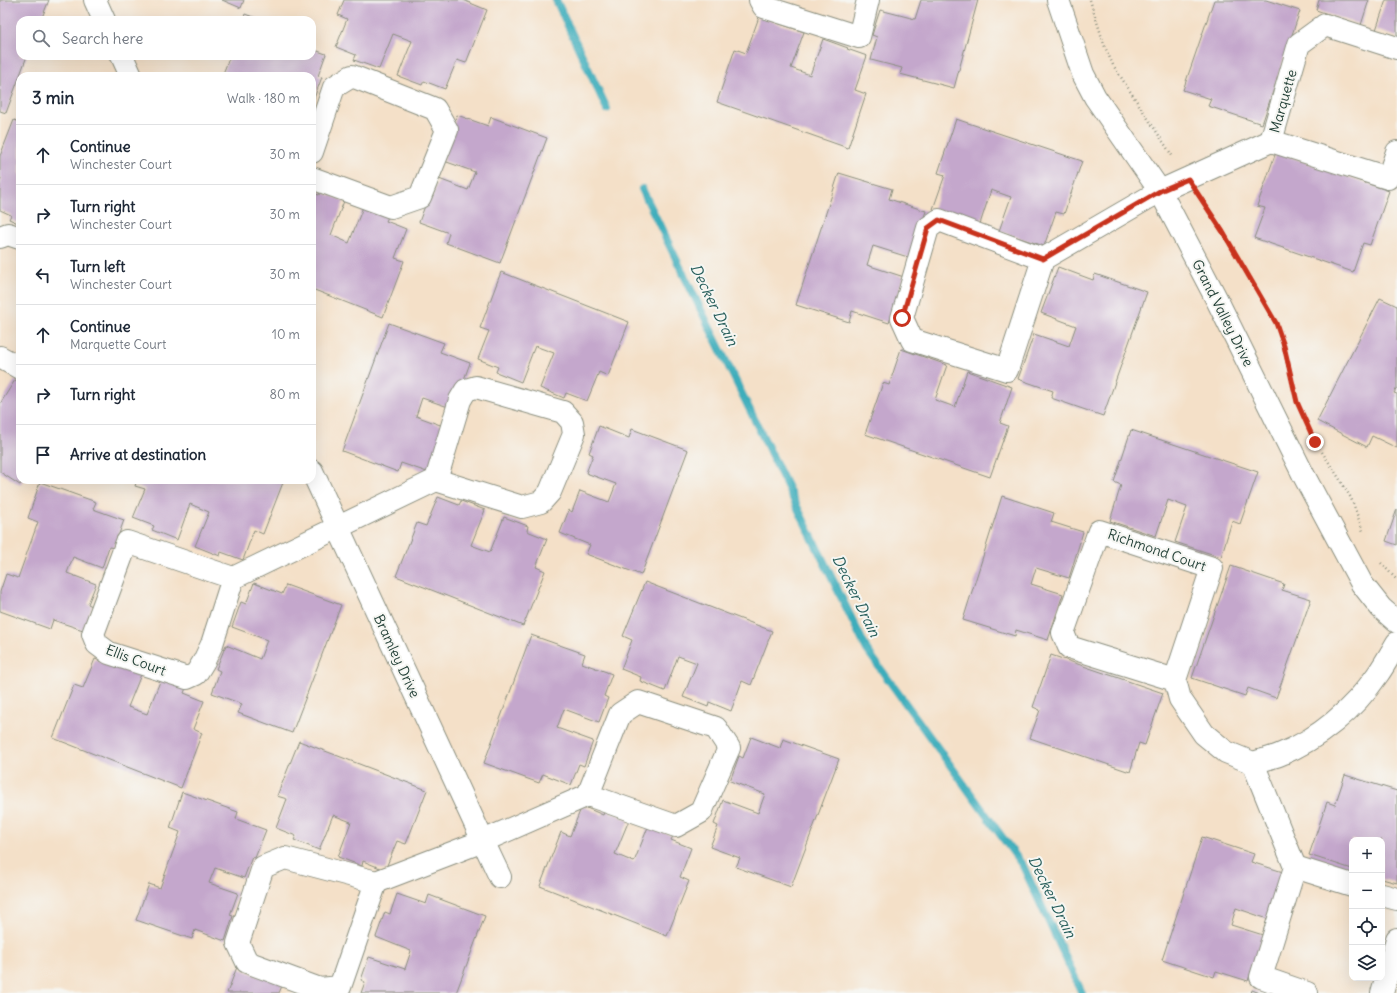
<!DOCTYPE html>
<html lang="en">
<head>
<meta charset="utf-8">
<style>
	:root { --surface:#fff; --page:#f2f2f3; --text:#1f2937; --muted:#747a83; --line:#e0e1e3 }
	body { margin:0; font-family:Delius,sans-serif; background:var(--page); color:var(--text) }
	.controls { position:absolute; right:12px; bottom:12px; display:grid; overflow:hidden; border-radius:8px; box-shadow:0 4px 16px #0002 }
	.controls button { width:36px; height:36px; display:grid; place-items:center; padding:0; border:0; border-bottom:1px solid var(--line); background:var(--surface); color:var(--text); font:20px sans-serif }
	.stop { position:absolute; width:12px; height:12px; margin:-9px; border:3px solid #c8321e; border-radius:50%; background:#fff }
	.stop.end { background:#c8321e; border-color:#fff; box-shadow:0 1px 4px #0008 }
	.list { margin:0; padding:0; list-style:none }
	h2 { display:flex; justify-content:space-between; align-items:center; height:52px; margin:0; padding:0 16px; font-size:17px }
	h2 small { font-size:13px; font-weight:400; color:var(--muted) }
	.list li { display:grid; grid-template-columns:26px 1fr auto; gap:12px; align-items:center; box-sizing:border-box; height:60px; padding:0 16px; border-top:1px solid var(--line) }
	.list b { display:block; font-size:15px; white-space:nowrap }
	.list p { margin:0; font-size:13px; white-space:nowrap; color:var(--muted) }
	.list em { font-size:13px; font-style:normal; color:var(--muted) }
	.icon { flex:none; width:22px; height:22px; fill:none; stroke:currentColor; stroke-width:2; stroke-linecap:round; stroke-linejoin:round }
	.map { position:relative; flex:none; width:1397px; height:993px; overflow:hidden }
	.search { position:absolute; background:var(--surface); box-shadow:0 4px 16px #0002; left:16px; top:16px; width:300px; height:44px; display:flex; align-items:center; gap:10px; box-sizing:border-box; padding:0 14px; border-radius:12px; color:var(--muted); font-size:15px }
	.panel { position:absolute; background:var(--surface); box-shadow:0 4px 16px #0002; left:16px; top:72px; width:300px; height:412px; border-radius:12px }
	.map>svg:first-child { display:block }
</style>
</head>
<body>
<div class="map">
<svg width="1397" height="993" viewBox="0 0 1397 993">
	<rect width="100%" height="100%" fill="#f6f6f2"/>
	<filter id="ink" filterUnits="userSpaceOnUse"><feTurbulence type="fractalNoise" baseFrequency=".025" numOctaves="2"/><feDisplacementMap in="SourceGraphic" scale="8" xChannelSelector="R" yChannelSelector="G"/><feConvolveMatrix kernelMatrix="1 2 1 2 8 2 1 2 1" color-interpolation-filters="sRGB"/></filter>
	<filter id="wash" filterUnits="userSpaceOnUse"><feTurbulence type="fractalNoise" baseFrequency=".012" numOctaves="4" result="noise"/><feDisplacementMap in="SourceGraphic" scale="16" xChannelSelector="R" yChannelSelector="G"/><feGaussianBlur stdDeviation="0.9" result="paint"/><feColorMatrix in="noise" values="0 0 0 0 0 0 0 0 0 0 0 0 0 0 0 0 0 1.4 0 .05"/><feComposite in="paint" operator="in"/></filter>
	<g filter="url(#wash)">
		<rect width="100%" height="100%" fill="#f4e0c8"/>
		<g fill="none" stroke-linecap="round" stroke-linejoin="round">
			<g stroke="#3eadbb" stroke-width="8">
				<polyline points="556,0 607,109"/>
				<polyline points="642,189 867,650 1023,866 1082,993"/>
			</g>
		</g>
		<g id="blocks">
			<g fill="#c4a7cc">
				<polygon points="0,0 49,0 41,20 20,20 20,56 27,56 6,113 0,111"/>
				<polygon points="222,0 244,0 241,8"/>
				<polygon points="344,0 463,0 487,10 466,63 457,60 445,89 424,81 422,85 398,76 412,41 393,34 379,69 354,60 356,55 336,47 347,19 338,15"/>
				<polygon points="921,0 978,0 954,88 900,74 902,68 871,60 877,37 872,35 880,10 915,19"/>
				<polygon points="1214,0 1266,0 1300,11 1262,124 1208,106 1211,99 1183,90"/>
				<polygon points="1319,0 1369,0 1361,25 1316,10"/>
				<polygon points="1386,0 1397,0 1397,37 1376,30"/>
				<polygon points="245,14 261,20 243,20"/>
				<polygon points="759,17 804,32 791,68 810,75 823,39 848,48 847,49 867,56 855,90 866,94 848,148 717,102 735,49 746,53"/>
				<polygon points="312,49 326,54 318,76 322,77 313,101 312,101 312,76 222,76 230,56 312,56"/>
				<polygon points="457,115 488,126 491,117 547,138 500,263 446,243 449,233 419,222 428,198 431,200 439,179 468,190 475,172 444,161 447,141"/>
				<polygon points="956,119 1082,161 1064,214 1056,212 1044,246 999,231 1011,197 991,190 980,224 933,209 945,175 938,173"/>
				<polygon points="14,120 20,122 20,224 9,219 11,215 0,210 0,182 1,178 0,178 0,156"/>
				<polygon points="1276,152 1389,191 1370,245 1363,243 1353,272 1254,238 1265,208 1257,206"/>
				<polygon points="839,173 892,189 889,199 926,211 911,258 873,246 867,265 904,277 889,323 852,311 849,322 796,305"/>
				<polygon points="320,191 344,201 331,235 349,243 363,207 388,217 386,221 406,229 395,258 404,261 383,317 312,289 312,193 319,195"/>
				<polygon points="1058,267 1093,280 1095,274 1147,292 1103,416 1051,398 1053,391 1018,379 1034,334 1069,346 1076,326 1041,313"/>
				<polygon points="501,272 629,322 608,376 599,372 587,401 566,393 564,398 540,388 554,353 535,346 521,382 496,372 498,367 478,359 489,331 480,328"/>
				<polygon points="1380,298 1397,306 1397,388 1394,393 1397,394 1397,448 1372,436 1367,447 1317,421"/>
				<polygon points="389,323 444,343 440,352 470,363 462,385 457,410 422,398 416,416 451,429 430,473 401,463 398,472 342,451"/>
				<polygon points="901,349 947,365 935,400 955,407 967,371 1012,387 1000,423 1008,426 990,477 865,434 883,383 889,385"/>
				<polygon points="15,380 20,383 20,480 23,480 20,485 0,472 0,404"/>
				<polygon points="599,426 629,438 632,429 688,450 641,575 586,554 590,545 560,533 569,510 572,512 580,491 609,502 616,484 586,473 593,455 589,453"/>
				<polygon points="1131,430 1258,472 1240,524 1232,521 1221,557 1175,542 1187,507 1168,500 1156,536 1110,521 1121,485 1114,482"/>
				<polygon points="137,480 284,480 263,534 254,530 243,560 221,552 220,556 195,546 209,512 190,504 177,540 152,530 154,526 133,518 145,489 135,486"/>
				<polygon points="40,482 96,502 93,509 124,520 114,548 109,547 102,568 73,557 67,573 96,584 88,604 92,606 83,630 53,620 50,629 0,611 0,592 6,574 18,578 38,522 28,518"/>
				<polygon points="1002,496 1054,513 1051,522 1083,532 1069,578 1036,568 1031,584 1063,594 1048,640 1016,630 1015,636 963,620"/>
				<polygon points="438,497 459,505 461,501 485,510 471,545 490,552 504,517 528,526 527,531 547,539 536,567 545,571 523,626 396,576 417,523 426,526"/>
				<polygon points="1397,509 1397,545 1386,541"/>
				<polygon points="1231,566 1284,584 1282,590 1311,599 1276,698 1248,688 1245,696 1192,678"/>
				<polygon points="645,582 772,631 751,685 742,681 731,711 709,702 708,707 683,697 697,663 678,656 665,691 640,681 641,677 621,669 632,640 623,636"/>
				<polygon points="254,583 282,594 286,585 341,605 292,733 238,713 242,704 212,693 220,671 216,669 226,645 260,659 267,640 232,627 241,602 246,604"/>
				<polygon points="531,635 585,654 582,663 612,674 604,696 608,698 599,722 564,709 557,728 593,741 584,766 579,764 571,785 543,774 539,783 484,763"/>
				<polygon points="1051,655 1163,693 1145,745 1139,743 1130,772 1030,738 1040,710 1033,707"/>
				<polygon points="95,659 116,667 118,663 142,672 128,707 147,714 161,679 186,688 184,693 204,701 193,729 202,733 181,788 53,738 74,685 83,688"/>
				<polygon points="751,737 780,748 783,739 839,759 791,887 736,867 740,858 710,847 718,826 714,824 723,800 758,813 765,794 730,781 739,756 743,758"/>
				<polygon points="299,741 427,790 406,844 397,841 385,870 363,861 362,866 338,857 351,822 333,815 319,850 294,840 296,836 276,828 287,799 277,796"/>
				<polygon points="1345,775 1397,791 1397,883 1382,879 1382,840 1352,840 1352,869 1309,855 1327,802 1335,805"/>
				<polygon points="182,792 238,812 236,819 266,830 255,858 252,857 244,878 215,868 209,883 238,893 230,915 233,916 225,941 195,930 192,939 136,920 149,884 160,888 180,832 170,828"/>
				<polygon points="582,806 603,815 605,810 629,820 615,854 634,862 648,827 673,836 671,840 691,848 680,877 689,881 667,936 540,886 561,832 570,836"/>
				<polygon points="1202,837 1254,854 1251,862 1283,872 1268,919 1236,908 1231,925 1263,935 1248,981 1216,971 1214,977 1162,960"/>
				<polygon points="397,894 426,904 429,895 485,916 456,993 361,993 365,982 361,980 369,957 405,969 411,951 376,937 385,912 390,914"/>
				<polygon points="237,967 258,976 284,981 279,993 227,993"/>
				<polygon points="1252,990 1260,993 1251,993"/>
			</g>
		</g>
	</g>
	<g filter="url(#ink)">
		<use href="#blocks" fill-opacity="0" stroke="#8a8e7e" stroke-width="1"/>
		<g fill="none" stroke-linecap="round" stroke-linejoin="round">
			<g stroke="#8a8e7e" stroke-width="24">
				<g id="minor">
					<polyline points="95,0 104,20"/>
					<polyline points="760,0 764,7 859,37 868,0"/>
					<polyline points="1058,0 1083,74 1095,97 1160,191 1217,300 1303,474 1362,584 1381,608 1397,622"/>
					<polyline points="122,56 131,76"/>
					<polyline points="1271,141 1299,44 1325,25 1397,48"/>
					<polyline points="1271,141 1388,178 1397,152"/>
					<polyline points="312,152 334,87 352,76 435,109 447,130 420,197 391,207 312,178"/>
					<polyline points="0,237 8,234 20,238"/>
					<polyline points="1043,259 939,220 928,228 902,318 912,340 1007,370 1043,259 1160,191 1271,141"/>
					<polyline points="0,357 20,368"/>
					<polyline points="312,471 483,841 500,877"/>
					<polyline points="233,578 212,644 204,661 196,674 187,678 109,653 97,644 93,634 127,542 233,578 436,480 460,400 466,390 476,387 563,412 572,422 574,434 550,492 541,502 522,507 436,480"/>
					<path d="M 1175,680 L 1069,647 L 1063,633 L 1099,531 L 1212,568 L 1175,680 L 1180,699 L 1204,734 L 1226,752 L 1253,763 C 1262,760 1271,758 1279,755 C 1319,739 1354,709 1378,674 C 1385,664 1391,653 1397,643"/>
					<polygon points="638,702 716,728 729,748 701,812 676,826 588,795 620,714"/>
					<polyline points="1253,763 1295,867 1261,977 1307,993"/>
					<polygon points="285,858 376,882 340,987 320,989 247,962 238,943 263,867"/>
					<polyline points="1295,867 1352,885"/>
					<polyline points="376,882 483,841 588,795"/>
					<polyline points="1382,895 1397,899"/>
					<polyline points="1382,993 1397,939"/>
				</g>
			</g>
			<g stroke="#8a8e7e" stroke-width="2.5" stroke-dasharray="1 3" stroke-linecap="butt">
				<polyline points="1090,0 1105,47 1113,65 1173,157"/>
				<polyline points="1202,200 1223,232 1276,323 1283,346 1297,403"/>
				<polyline points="1322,452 1339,478 1351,498 1363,531"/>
				<polyline points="1381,563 1397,580"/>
			</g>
			<use href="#minor" stroke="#fff" stroke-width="22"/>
		</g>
	</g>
	<g fill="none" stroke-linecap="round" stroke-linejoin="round" filter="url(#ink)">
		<polyline stroke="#c8321e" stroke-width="5" points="902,318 928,228 939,220 1043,259 1160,191 1188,179 1223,232 1276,323 1284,346 1297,402 1315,442"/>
	</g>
	<g text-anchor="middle" stroke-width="4" stroke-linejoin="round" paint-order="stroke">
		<g font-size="14" fill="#1f3d34" stroke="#f6f6f2">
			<text transform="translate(1283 101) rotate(-74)" y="5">Marquette</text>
			<text transform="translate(1223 313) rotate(63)" y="5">Grand Valley Drive</text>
			<text transform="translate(1157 550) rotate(19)" y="5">Richmond Court</text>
			<text transform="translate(397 656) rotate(65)" y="5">Bramley Drive</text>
			<text transform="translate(136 660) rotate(21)" y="5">Ellis Court</text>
		</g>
		<g font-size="15" font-style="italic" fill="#285f5c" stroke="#f6f6f2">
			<text transform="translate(714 305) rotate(64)" y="5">Decker Drain</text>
			<text transform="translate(856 596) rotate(64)" y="5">Decker Drain</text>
			<text transform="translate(1052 897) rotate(64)" y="5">Decker Drain</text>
		</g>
	</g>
</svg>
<div class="controls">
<button>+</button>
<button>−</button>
<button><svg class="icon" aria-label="locate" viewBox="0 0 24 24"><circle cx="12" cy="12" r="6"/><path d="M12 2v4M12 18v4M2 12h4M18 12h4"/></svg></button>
<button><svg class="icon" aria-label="layers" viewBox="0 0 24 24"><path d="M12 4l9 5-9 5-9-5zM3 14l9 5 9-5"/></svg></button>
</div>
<div class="stop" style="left:902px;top:318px"></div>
<div class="stop end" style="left:1315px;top:442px"></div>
<div class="search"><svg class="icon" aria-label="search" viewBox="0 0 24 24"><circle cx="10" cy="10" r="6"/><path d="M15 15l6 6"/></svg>Search here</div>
<section class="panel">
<h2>3 min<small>Walk · 180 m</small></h2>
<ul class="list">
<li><svg class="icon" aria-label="ahead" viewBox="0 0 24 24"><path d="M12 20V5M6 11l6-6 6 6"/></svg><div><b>Continue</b><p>Winchester Court</p></div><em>30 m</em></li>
<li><svg class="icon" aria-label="right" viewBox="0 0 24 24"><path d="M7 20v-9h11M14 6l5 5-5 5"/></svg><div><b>Turn right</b><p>Winchester Court</p></div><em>30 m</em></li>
<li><svg class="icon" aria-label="left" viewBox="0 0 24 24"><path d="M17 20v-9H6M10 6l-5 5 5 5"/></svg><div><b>Turn left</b><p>Winchester Court</p></div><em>30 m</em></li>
<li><svg class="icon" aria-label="ahead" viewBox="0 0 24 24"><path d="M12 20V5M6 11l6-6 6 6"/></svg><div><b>Continue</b><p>Marquette Court</p></div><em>10 m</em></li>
<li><svg class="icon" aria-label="right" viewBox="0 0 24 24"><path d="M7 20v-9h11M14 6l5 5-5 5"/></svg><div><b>Turn right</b></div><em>80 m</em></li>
<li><svg class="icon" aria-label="arrive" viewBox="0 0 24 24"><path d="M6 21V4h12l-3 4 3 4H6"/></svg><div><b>Arrive at destination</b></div></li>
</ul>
</section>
</div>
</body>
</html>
